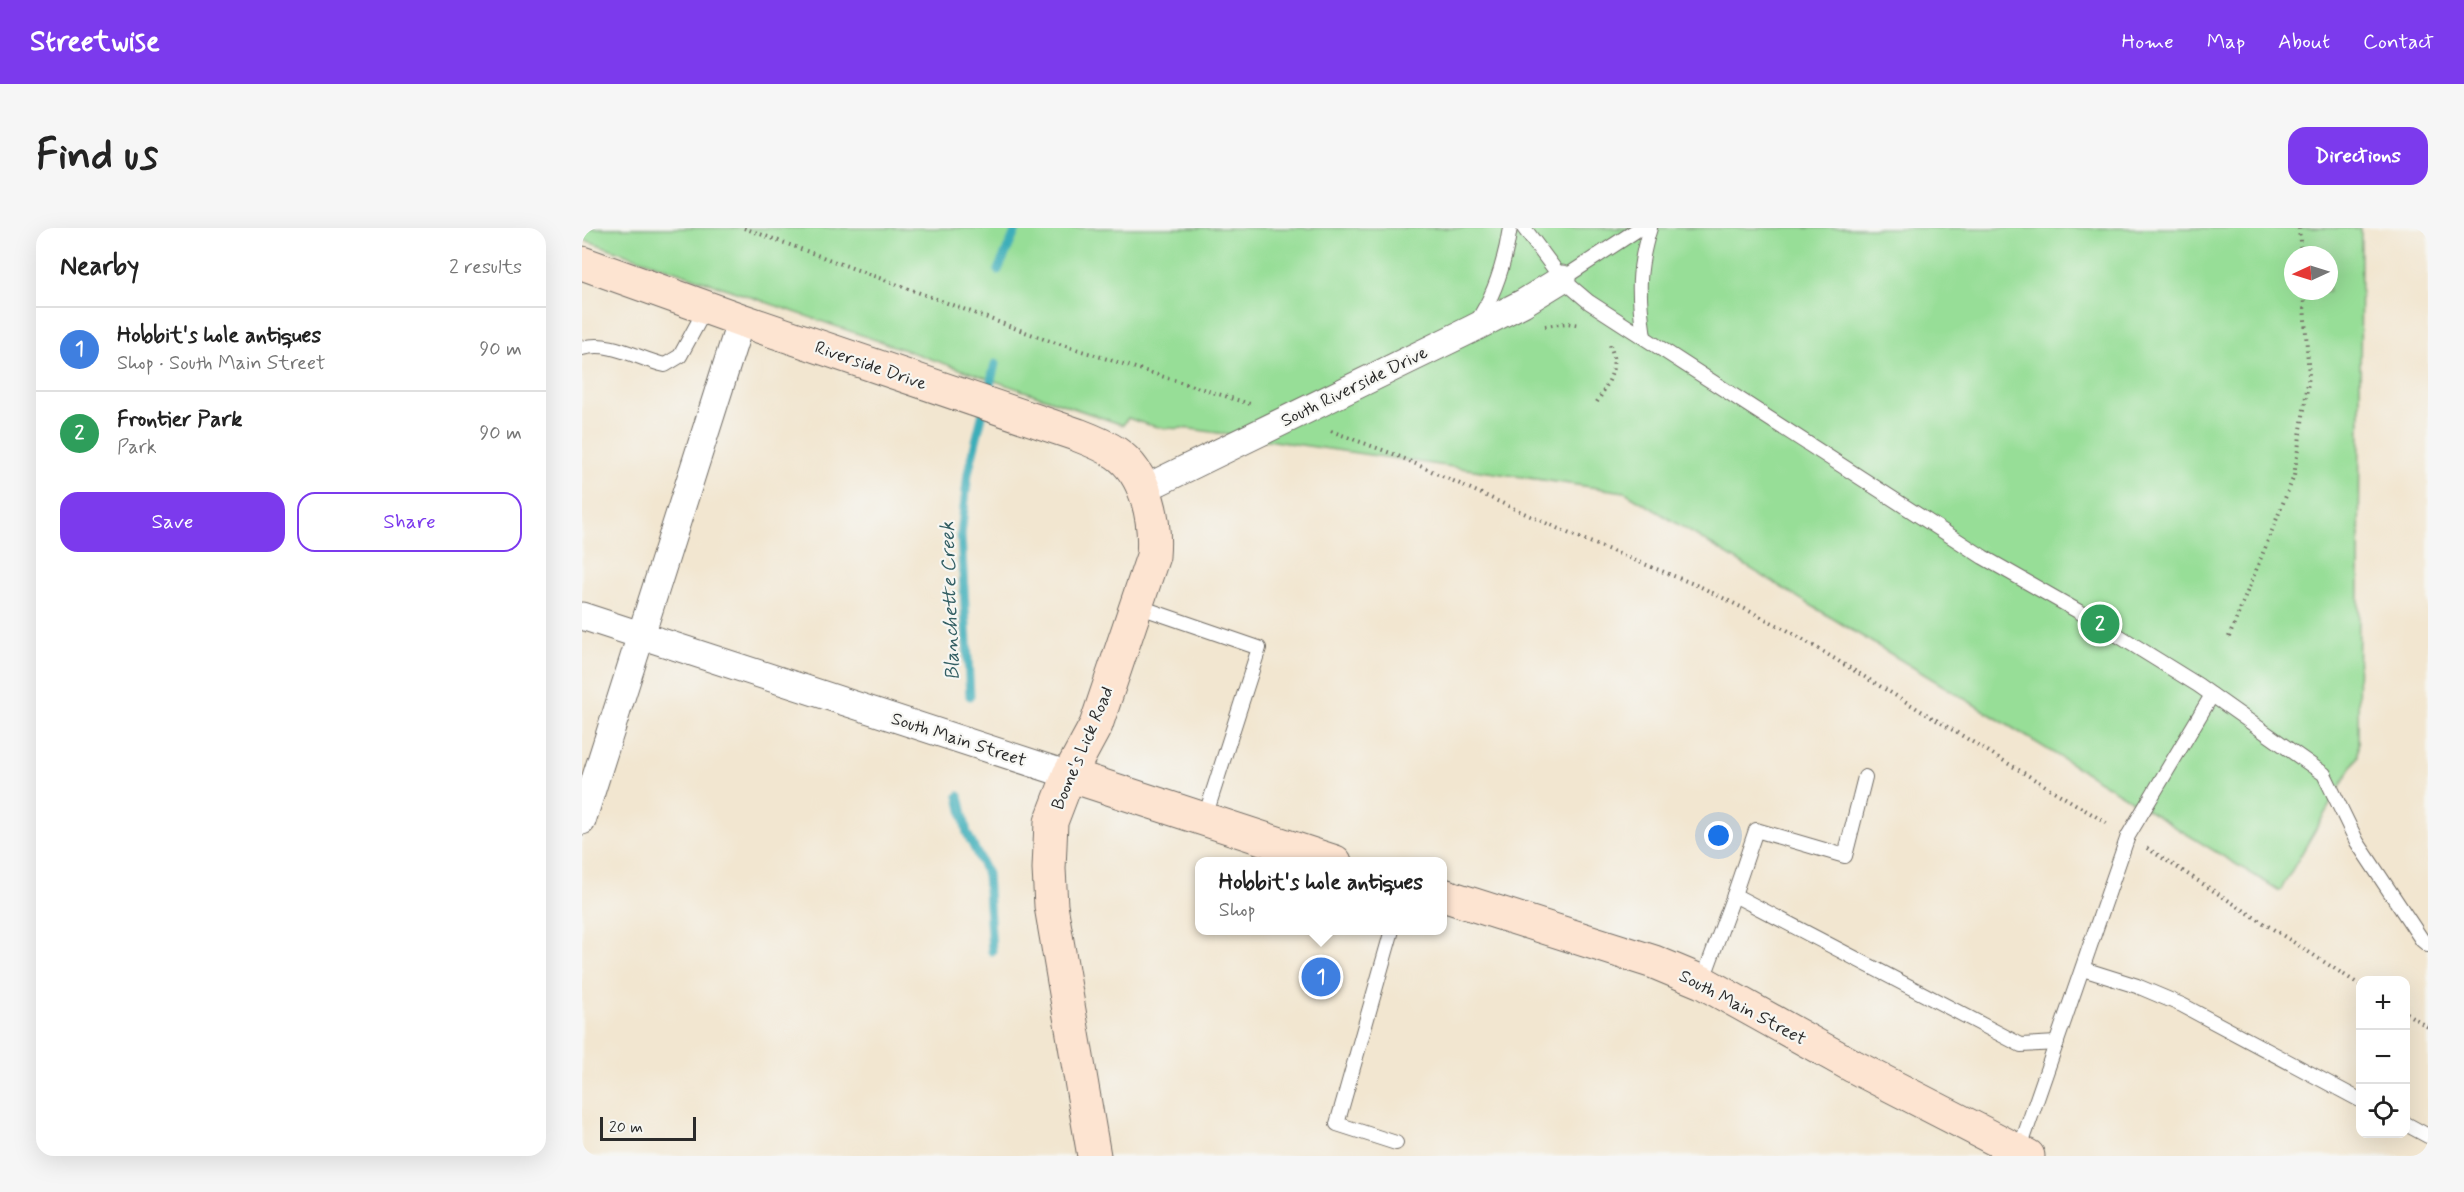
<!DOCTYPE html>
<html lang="en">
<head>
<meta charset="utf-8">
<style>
	:root { --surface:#fff; --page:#f6f6f6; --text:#222; --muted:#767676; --line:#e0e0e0; --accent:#7c3aed }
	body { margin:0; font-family:Mynerve,sans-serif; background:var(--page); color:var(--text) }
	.controls { position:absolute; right:18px; bottom:18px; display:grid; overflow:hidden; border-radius:12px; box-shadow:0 6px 24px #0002 }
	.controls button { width:54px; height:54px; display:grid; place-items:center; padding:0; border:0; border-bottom:2px solid var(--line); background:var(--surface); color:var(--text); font:30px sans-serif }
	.compass { position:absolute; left:1702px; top:18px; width:54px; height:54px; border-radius:50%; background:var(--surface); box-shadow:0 6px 24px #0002; rotate:266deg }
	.scale { position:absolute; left:18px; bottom:15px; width:96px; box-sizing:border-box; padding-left:6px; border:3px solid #2b2b2b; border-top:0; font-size:16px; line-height:21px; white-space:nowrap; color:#2b2b2b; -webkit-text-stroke:4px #f6f6f2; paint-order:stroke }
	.you { position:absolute; left:1137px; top:608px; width:21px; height:21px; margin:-15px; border:4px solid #fff; border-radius:50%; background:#1a73e8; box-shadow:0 0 0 9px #1a73e833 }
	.badge { display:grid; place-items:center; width:39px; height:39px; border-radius:50%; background:var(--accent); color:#fff; font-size:20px; font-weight:700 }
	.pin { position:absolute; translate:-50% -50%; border:3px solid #fff; box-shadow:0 2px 6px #0006 }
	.popup { position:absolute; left:613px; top:629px; width:252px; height:78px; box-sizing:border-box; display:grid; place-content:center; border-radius:12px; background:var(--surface); filter:drop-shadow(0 2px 4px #0005); font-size:20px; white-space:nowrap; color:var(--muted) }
	.popup b { font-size:22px; color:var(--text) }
	.popup::after { content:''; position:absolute; left:50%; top:100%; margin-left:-12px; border:12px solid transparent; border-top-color:var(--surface) }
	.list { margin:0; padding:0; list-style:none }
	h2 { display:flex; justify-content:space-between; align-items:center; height:78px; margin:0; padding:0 24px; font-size:26px }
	h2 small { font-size:20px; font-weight:400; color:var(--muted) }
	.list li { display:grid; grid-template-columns:39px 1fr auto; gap:18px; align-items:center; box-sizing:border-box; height:84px; padding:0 24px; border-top:2px solid var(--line) }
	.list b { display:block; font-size:22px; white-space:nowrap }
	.list p { margin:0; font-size:20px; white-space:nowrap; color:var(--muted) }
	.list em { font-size:20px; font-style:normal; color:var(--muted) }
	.actions { display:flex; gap:12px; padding:18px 24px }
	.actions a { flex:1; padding:14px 0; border:2px solid var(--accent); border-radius:18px; text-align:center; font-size:21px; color:var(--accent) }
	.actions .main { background:var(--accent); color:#fff }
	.icon { flex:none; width:33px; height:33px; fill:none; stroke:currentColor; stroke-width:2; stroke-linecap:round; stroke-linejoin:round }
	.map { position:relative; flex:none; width:1846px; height:928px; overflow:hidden; border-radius:18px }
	header { display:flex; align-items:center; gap:36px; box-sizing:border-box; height:84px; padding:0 30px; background:var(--accent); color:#fff }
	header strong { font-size:28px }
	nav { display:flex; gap:33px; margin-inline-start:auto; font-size:21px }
	.intro { display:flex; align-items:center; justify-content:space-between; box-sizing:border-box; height:144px; padding:0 36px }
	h1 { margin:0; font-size:42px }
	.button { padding:15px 27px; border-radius:18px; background:var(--accent); color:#fff; font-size:21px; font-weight:700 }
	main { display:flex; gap:36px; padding:0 36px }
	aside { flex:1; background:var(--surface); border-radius:18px; box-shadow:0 6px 24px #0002 }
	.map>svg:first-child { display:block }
</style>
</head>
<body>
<header>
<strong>Streetwise</strong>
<nav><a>Home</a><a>Map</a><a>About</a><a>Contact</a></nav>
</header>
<div class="intro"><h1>Find us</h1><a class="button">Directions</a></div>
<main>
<aside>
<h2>Nearby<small>2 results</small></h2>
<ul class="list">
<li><span class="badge" style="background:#3f7fe0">1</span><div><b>Hobbit's hole antiques</b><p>Shop · South Main Street</p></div><em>90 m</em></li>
<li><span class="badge" style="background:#2e9e5b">2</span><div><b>Frontier Park</b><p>Park</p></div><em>90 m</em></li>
</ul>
<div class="actions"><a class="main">Save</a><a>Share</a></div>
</aside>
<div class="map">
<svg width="1846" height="928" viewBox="0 0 1846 928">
	<rect width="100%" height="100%" fill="#f6f6f2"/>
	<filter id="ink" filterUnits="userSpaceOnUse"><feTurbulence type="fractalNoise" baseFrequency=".0167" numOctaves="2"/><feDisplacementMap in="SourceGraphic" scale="12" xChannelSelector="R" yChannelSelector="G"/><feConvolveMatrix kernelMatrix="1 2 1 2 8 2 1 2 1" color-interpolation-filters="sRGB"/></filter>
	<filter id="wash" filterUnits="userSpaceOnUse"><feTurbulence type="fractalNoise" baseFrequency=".008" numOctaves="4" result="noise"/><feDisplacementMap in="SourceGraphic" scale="24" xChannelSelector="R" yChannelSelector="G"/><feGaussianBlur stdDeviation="1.35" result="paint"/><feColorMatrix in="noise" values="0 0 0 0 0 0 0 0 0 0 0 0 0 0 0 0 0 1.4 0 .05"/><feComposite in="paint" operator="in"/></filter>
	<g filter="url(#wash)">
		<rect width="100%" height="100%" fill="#f2e6d0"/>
		<path fill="#97de97" stroke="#618461" stroke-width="1.5" fill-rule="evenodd" d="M 0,0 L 1779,0 L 1776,528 L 1698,663 L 1043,264 L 602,200 C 581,202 565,197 546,190 L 541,197 L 0,11 ZM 1711,27 L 1747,27 L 1747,63 L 1711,63 Z"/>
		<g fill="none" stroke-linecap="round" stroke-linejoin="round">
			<g stroke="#3eaeb9" stroke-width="9">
				<polyline points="416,42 435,0"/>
				<polyline points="388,468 379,307 386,245 413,136"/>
				<polyline points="377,568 385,605 405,646 410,723"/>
			</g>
		</g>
	</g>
	<g filter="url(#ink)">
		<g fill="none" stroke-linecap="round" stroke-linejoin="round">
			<g stroke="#716c65" stroke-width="16">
				<g id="lane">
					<polyline points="942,0 980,51 1007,74 1401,329 1508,390 1616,457 1742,546 1775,614 1840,712 1846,717"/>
					<polyline points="980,51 1058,0"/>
					<path d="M 895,93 C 914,65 923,33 928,0"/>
					<path d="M 1062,109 C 1056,66 1055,42 1068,0"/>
					<path d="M 0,120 C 30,112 55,131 83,137 L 98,128 L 124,80"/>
					<polyline points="555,378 677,420 622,592"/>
					<polyline points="1152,667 1174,602 1263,628 1283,549"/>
					<polyline points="810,702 755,896 814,915"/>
					<polyline points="1501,741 1555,758 1600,777 1778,872"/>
					<polyline points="1120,754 1152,667 1439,817 1475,815"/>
					<polyline points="1824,896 1846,908"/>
					<polyline points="1437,923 1546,608 1630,467"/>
				</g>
			</g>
			<g stroke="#716c65" stroke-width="29">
				<g id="street">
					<polyline points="562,261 890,101 941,75 980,51"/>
					<polyline points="0,388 487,547"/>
					<polyline points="0,593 159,92"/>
				</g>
			</g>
			<g stroke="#716c65" stroke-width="35">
				<g id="secondary">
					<path d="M 0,35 L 159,92 L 496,207 C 509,212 522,217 534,225 C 565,246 574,293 571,328 L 514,497 L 487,547 L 469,594 L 467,641 L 469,678 L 512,928"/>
					<polyline points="487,547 753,634"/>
					<polyline points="861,667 1072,734 1120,754 1271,838 1446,928"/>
				</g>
			</g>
			<g stroke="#716c65" stroke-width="4" stroke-dasharray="1.5 4.5" stroke-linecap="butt">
				<polyline points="162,0 465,112 668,176"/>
				<polyline points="1717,0 1719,27"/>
				<polyline points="963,98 985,95 998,97"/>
				<path d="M 1015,174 C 1027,154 1037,139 1028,117"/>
				<polyline points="749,203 814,227 988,306 1119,359 1205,402 1528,597"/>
				<polyline points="1647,409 1712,248 1727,148 1721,63"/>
				<polyline points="1565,620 1778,757"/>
				<polyline points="1824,785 1846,799"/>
			</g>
			<use href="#lane" stroke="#fff" stroke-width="14"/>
			<use href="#street" stroke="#fff" stroke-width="27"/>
			<use href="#secondary" stroke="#fde4d1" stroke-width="33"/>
		</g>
	</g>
	<g text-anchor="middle" stroke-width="4.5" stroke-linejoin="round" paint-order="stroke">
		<g font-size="18" fill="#2b2b2b" stroke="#f6f6f2">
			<text transform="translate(289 137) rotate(19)" y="6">Riverside Drive</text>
			<text transform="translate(772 158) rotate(-26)" y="6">South Riverside Drive</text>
			<text transform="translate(377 511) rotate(18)" y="6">South Main Street</text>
			<text transform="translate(500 520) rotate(-67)" y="6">Boone's Lick Road</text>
			<text transform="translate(1161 779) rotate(28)" y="6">South Main Street</text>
		</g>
		<g font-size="20" font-style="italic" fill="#335f64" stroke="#f6f6f2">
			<text transform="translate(367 373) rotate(-92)" y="7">Blanchette Creek</text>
		</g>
	</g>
</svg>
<div class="controls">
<button>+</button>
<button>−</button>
<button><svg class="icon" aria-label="locate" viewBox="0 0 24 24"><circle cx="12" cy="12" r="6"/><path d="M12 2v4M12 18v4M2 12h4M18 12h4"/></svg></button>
</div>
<svg class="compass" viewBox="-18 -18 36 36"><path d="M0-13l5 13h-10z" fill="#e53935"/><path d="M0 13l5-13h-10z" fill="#767676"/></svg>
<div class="scale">20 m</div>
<div class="you"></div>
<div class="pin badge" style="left:739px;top:749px;background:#3f7fe0">1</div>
<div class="popup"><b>Hobbit's hole antiques</b>Shop</div>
<div class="pin badge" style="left:1518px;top:396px;background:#2e9e5b">2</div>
</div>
</main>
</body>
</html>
